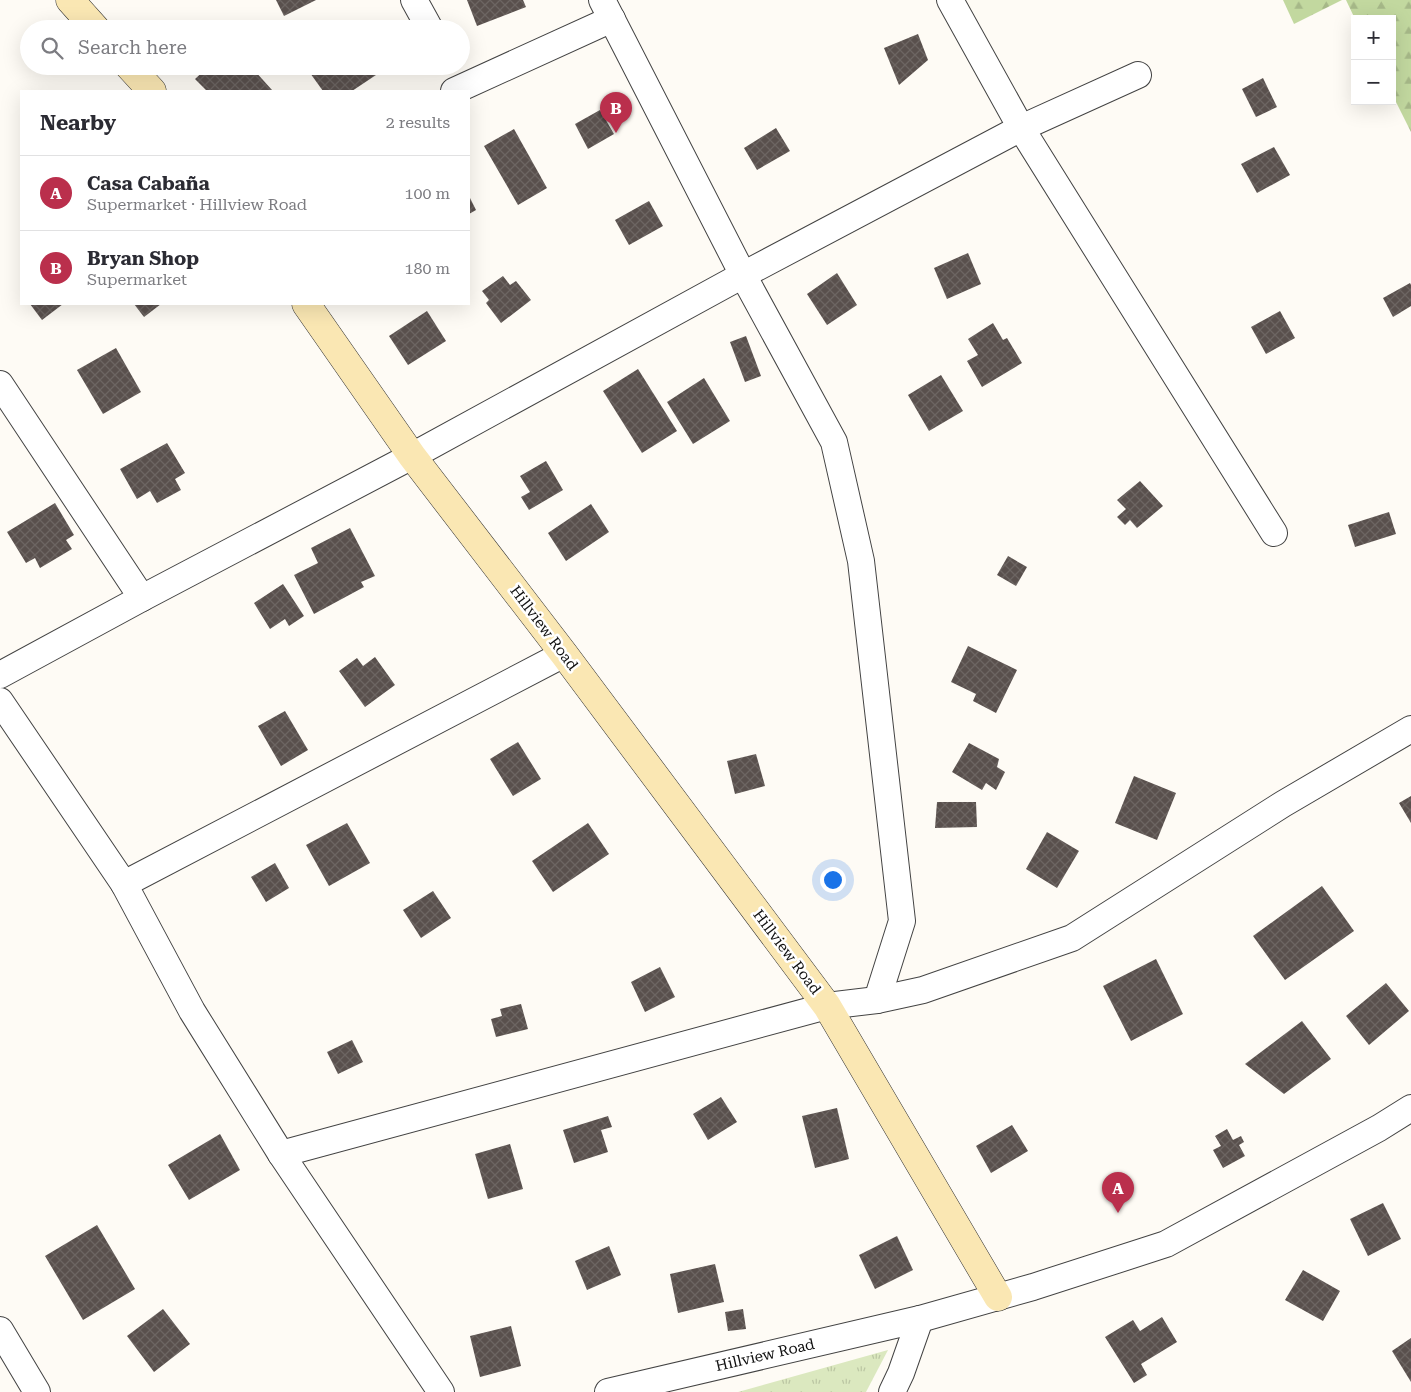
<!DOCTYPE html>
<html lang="en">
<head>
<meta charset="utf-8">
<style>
	:root { --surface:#fff; --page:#f2f2f3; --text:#2b2b33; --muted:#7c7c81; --line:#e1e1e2; --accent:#ba2f4c }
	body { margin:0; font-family:"Roboto Serif",serif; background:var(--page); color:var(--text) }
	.controls { position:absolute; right:15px; top:15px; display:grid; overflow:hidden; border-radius:0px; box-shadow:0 5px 20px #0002 }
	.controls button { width:45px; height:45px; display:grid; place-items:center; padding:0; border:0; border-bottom:1px solid var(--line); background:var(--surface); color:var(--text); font:25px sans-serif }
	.you { position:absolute; left:832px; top:879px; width:18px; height:18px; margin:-12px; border:4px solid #fff; border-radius:50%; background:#1a73e8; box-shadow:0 0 0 8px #1a73e833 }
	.badge { display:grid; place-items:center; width:32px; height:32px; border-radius:50%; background:var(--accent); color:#fff; font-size:16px; font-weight:700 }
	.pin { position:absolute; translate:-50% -41px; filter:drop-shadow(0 1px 2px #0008) }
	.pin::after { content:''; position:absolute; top:26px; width:18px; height:15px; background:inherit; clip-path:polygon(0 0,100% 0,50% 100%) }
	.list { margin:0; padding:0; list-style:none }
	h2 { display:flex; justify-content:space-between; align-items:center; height:65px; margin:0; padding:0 20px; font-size:21px }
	h2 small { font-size:16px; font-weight:400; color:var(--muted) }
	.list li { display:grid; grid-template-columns:32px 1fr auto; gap:15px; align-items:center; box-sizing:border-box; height:75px; padding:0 20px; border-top:1px solid var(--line) }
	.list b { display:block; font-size:19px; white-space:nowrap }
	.list p { margin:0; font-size:16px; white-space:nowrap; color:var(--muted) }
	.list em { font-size:16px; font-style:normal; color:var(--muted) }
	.icon { flex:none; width:28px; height:28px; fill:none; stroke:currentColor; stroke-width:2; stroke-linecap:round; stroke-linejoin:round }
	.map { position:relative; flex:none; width:1411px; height:1392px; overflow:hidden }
	.search { position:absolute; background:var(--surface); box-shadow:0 5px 20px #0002; left:20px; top:20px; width:450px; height:55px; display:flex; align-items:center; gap:12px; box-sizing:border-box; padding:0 18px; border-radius:28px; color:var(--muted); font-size:19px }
	.panel { position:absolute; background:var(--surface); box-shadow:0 5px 20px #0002; left:20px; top:90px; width:450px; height:215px; border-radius:0px }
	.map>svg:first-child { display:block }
</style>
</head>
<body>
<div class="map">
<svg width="1411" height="1392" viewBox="0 0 1411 1392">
	<defs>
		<pattern id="grass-tufts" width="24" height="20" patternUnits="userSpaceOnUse" patternTransform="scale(1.25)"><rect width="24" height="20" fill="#dbe8bf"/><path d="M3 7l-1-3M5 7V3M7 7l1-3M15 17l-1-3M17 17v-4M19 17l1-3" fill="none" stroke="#bbc6a3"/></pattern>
		<pattern id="forest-firs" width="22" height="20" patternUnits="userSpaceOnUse" patternTransform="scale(1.25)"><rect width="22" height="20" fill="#c2d89f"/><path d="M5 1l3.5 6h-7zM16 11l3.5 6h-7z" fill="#a6b888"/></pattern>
		<pattern id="building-cross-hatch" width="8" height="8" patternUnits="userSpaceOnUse" patternTransform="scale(1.25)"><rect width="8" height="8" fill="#59504d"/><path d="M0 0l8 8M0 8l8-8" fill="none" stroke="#6c6562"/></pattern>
	</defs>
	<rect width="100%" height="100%" fill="#fefbf5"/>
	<polygon fill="url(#grass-tufts)" points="888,1350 866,1392 738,1392"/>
	<g fill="url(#forest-firs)">
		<polygon points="1283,0 1342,0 1294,24"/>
		<polygon points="1346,0 1411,0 1411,132 1392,94 1392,19 1355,19"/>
	</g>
	<g fill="url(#building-cross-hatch)">
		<polygon points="276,0 316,0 284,16"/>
		<polygon points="467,0 523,0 526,7 477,26"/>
		<polygon points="918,34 928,60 899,85 884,48"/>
		<polygon points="209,66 258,66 254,70 272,90 270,91 207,91 195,79"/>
		<polygon points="305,66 374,66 379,73 352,91 323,91"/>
		<polygon points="1263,78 1277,107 1256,117 1242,89"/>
		<polygon points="600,110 614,134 588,149 575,124"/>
		<polygon points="776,128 790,151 757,170 744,148"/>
		<polygon points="514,129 547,188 518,205 484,146"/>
		<polygon points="1274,147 1290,175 1257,193 1241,164"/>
		<polygon points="469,196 476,210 469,214"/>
		<polygon points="649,201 663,226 629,245 615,220"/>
		<polygon points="968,253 981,284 947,299 934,268"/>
		<polygon points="837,273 857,305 827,325 807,294"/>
		<polygon points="503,276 510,285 516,281 531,300 501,323 486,303 489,300 482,291"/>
		<polygon points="1410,283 1411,285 1411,306 1393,317 1383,298"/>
		<polygon points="30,304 63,304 42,320"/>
		<polygon points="134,304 161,304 144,317"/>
		<polygon points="427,311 446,341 408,365 389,336"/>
		<polygon points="1280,311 1295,338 1266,354 1251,327"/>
		<polygon points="993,323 1003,340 1007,338 1022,363 982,387 967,361 978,355 968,339"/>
		<polygon points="746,336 761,376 745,382 730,342"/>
		<polygon points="116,348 141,392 103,414 77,370"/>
		<polygon points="638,369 677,431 642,453 603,391"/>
		<polygon points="941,375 963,411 929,431 908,395"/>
		<polygon points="704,378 730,421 693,444 667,402"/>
		<polygon points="167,443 185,473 175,479 181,490 157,503 150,491 137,499 120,469"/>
		<polygon points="546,461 563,490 529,510 521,497 530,492 520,476"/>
		<polygon points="1140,481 1163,506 1137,528 1130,520 1125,525 1117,517 1126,509 1117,500"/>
		<polygon points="55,503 74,535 66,540 72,549 40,568 35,558 26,563 7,532"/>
		<polygon points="591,504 609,532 566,561 548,533"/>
		<polygon points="1389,512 1396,534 1355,547 1348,525"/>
		<polygon points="350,528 375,576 361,582 364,587 314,614 294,575 318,563 311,548"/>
		<polygon points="1008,556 1027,567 1016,586 997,575"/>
		<polygon points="283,584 304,616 289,626 285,619 270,629 254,603"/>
		<polygon points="968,646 1017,670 996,713 973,701 976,694 951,682"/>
		<polygon points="375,657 395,685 365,707 339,671 357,658 363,666"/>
		<polygon points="285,711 308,750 281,766 258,726"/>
		<polygon points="518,742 541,779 513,796 490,759"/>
		<polygon points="969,743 999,759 997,767 1005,772 996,790 986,783 982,790 952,772"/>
		<polygon points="756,754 765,786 735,794 727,761"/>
		<polygon points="1134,776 1176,793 1157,840 1115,823"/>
		<polygon points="1411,796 1411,823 1399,803"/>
		<polygon points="937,802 976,802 977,827 935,828"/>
		<polygon points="347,823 370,863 329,886 306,845"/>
		<polygon points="588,823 609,854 553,892 532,861"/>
		<polygon points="1047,832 1079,851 1057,888 1026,869"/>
		<polygon points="275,863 289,888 266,902 251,877"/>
		<polygon points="1322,886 1354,931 1285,980 1253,936"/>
		<polygon points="433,891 451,918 421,938 403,910"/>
		<polygon points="1156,959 1183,1014 1131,1041 1103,986"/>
		<polygon points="660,967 675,997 645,1012 631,982"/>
		<polygon points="1386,983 1409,1011 1369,1045 1346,1016"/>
		<polygon points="521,1004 528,1029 496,1037 491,1019 502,1016 500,1009"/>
		<polygon points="1302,1021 1331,1059 1284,1094 1245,1064"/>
		<polygon points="352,1040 363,1062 338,1074 327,1052"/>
		<polygon points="721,1097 737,1122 708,1140 693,1114"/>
		<polygon points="837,1108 849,1159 815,1168 802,1116"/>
		<polygon points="608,1116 612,1127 601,1130 608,1152 574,1163 563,1130"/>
		<polygon points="1012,1125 1028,1151 991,1173 976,1146"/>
		<polygon points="1227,1129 1233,1140 1241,1136 1244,1142 1239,1145 1245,1156 1223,1168 1213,1150 1221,1146 1215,1136"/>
		<polygon points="220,1134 240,1170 189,1200 168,1165"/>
		<polygon points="510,1144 523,1189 488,1199 475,1154"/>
		<polygon points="1383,1203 1401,1239 1368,1256 1350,1219"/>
		<polygon points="97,1225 135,1289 83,1320 45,1256"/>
		<polygon points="897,1236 913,1270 875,1289 859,1255"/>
		<polygon points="609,1246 621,1275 587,1290 575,1261"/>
		<polygon points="715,1264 724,1302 678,1313 670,1274"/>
		<polygon points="1303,1270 1340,1291 1323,1321 1285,1300"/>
		<polygon points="163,1309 190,1344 154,1372 127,1336"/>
		<polygon points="743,1309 746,1329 728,1331 725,1312"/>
		<polygon points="1162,1317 1177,1342 1141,1364 1147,1375 1134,1383 1105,1337 1133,1320 1140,1331"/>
		<polygon points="511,1326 521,1366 480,1377 470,1336"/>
		<polygon points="1411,1338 1411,1382 1392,1351"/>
	</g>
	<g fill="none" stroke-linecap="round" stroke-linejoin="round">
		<g stroke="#434343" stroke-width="28">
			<g id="street">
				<polyline points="414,0 430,29"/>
				<polyline points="602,0 743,275 834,442 861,561 902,921 877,1000"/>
				<polyline points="950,0 1021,128 1274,533"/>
				<polyline points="454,91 612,19"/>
				<polyline points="0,384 142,598"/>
				<polyline points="0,675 142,598 412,456 743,275 1021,128 1138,75"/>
				<polyline points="0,701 124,884 192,1011 281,1154 441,1392"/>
				<polyline points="124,884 564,654"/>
				<polyline points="281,1154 827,1006 877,1000 923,990 1072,938 1283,804 1411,729"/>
				<polyline points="0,1330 37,1392"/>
				<polyline points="608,1392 920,1319 1033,1287 1166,1244 1379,1128 1411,1108"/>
				<polyline points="892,1392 901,1373 920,1319"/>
			</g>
		</g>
		<g stroke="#323232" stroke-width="29">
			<g id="secondary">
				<polyline points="70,0 96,29"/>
				<polyline points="129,66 152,91"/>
				<polyline points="306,304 412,456 564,654 827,1006 998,1297"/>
			</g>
		</g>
		<use href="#street" stroke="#fff" stroke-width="26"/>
		<use href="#secondary" stroke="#fae7b3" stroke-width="28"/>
	</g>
	<g text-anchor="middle" stroke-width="5" stroke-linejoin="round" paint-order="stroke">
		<g font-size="15" fill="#101010" stroke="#fff">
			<text transform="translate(544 628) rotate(53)" y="5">Hillview Road</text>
			<text transform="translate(787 952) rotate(53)" y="5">Hillview Road</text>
			<text transform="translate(765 1355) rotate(-13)" y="5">Hillview Road</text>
		</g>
	</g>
</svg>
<div class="controls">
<button>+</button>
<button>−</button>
</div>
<div class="you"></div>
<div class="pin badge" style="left:1118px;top:1213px">A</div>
<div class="pin badge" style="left:616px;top:133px">B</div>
<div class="search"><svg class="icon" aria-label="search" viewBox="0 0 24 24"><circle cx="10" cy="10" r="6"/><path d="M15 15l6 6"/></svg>Search here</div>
<section class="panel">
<h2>Nearby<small>2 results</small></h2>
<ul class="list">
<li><span class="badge">A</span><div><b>Casa Cabaña</b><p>Supermarket · Hillview Road</p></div><em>100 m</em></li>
<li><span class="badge">B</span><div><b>Bryan Shop</b><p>Supermarket</p></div><em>180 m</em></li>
</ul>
</section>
</div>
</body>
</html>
